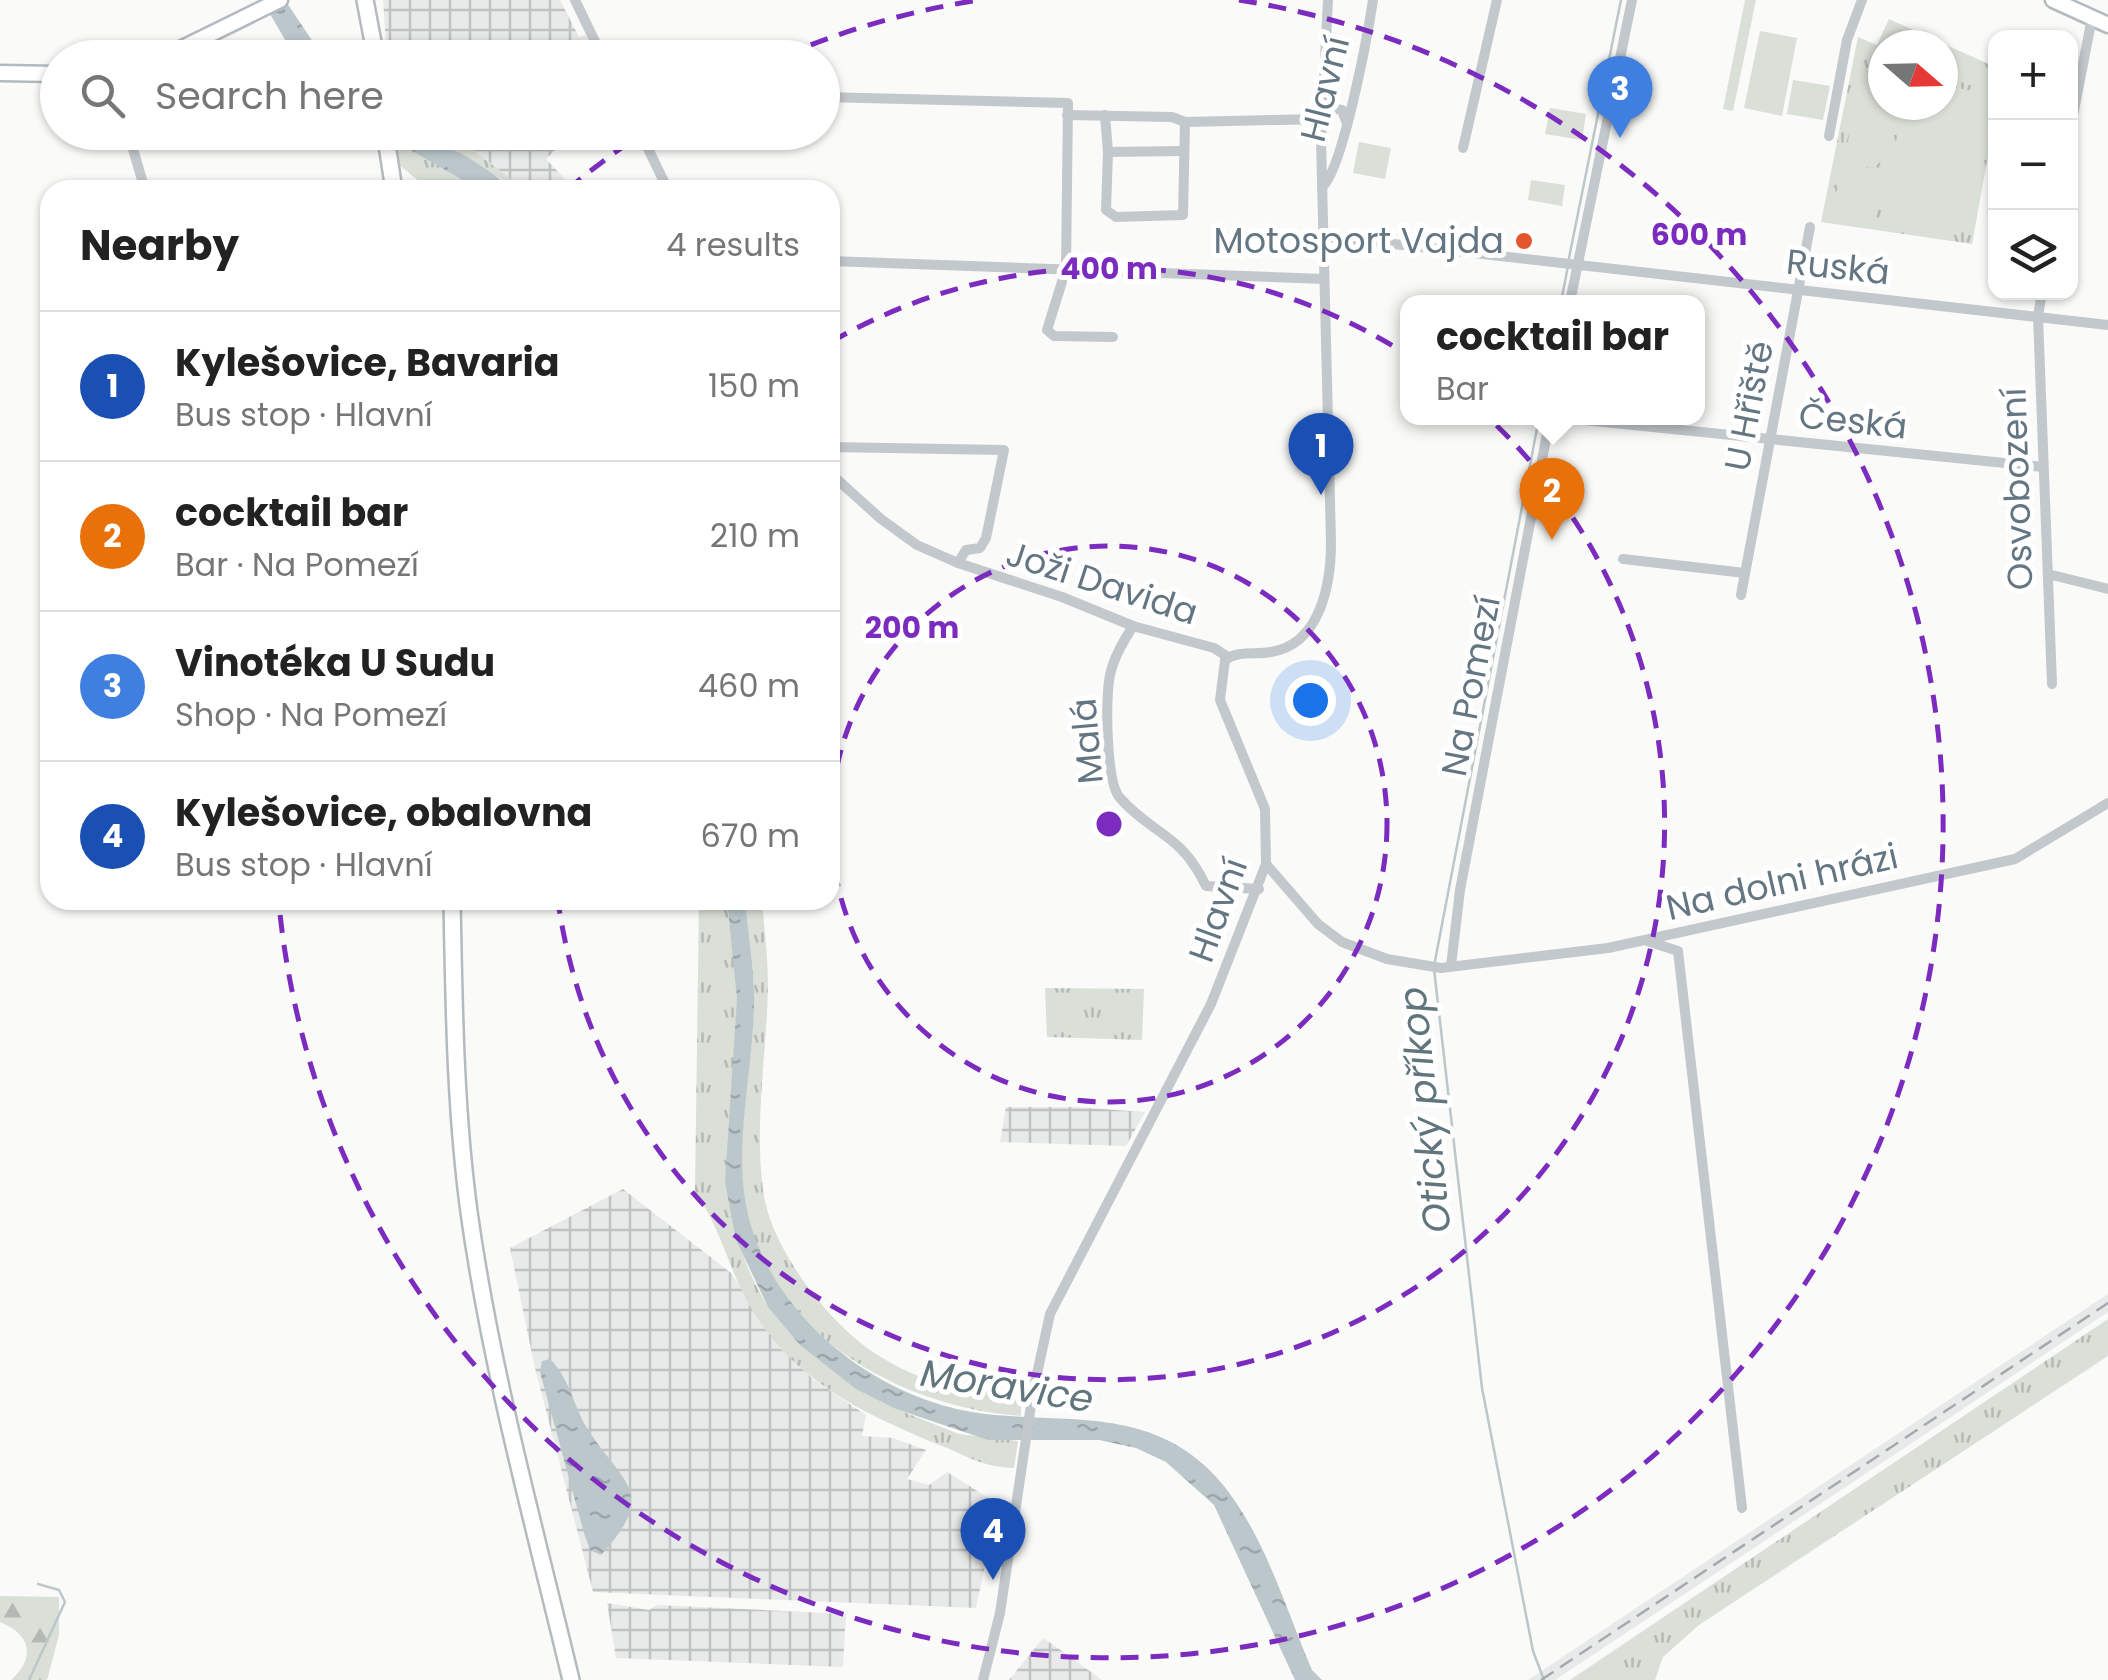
<!DOCTYPE html>
<html lang="en">
<head>
<meta charset="utf-8">
<style>
	:root { --surface:#fff; --page:#f2f2f2; --text:#222; --muted:#767676; --line:#e0e0e0; --accent:#e4572e }
	body { margin:0; font-family:Poppins,sans-serif; background:var(--page); color:var(--text) }
	.controls { position:absolute; right:30px; top:30px; display:grid; overflow:hidden; border-radius:20px; box-shadow:0 2px 8px #0004 }
	.controls button { width:90px; height:90px; display:grid; place-items:center; padding:0; border:0; border-bottom:2px solid var(--line); background:var(--surface); color:var(--text); font:50px sans-serif }
	.compass { position:absolute; left:1868px; top:30px; width:90px; height:90px; border-radius:50%; background:var(--surface); box-shadow:0 2px 8px #0004; rotate:110deg }
	.you { position:absolute; left:1310px; top:700px; width:35px; height:35px; margin:-25px; border:8px solid #fff; border-radius:50%; background:#1a73e8; box-shadow:0 0 0 15px #1a73e833 }
	.badge { display:grid; place-items:center; width:65px; height:65px; border-radius:50%; background:var(--accent); color:#fff; font-size:32px; font-weight:700 }
	.pin { position:absolute; translate:-50% -82px; filter:drop-shadow(0 2px 5px #0008) }
	.pin::after { content:''; position:absolute; top:52px; width:35px; height:30px; background:inherit; clip-path:polygon(0 0,100% 0,50% 100%) }
	.popup { position:absolute; left:1400px; top:295px; width:305px; height:130px; box-sizing:border-box; display:grid; place-content:center; border-radius:20px; background:var(--surface); filter:drop-shadow(0 2px 8px #0005); font-size:32px; white-space:nowrap; color:var(--muted) }
	.popup b { font-size:38px; color:var(--text) }
	.popup::after { content:''; position:absolute; left:50%; top:100%; margin-left:-20px; border:20px solid transparent; border-top-color:var(--surface) }
	.list { margin:0; padding:0; list-style:none }
	h2 { display:flex; justify-content:space-between; align-items:center; height:130px; margin:0; padding:0 40px; font-size:42px }
	h2 small { font-size:32px; font-weight:400; color:var(--muted) }
	.list li { display:grid; grid-template-columns:65px 1fr auto; gap:30px; align-items:center; box-sizing:border-box; height:150px; padding:0 40px; border-top:2px solid var(--line) }
	.list b { display:block; font-size:38px; white-space:nowrap }
	.list p { margin:0; font-size:32px; white-space:nowrap; color:var(--muted) }
	.list em { font-size:32px; font-style:normal; color:var(--muted) }
	.icon { flex:none; width:55px; height:55px; fill:none; stroke:currentColor; stroke-width:2; stroke-linecap:round; stroke-linejoin:round }
	.map { position:relative; flex:none; width:2108px; height:1680px; overflow:hidden }
	.search { position:absolute; background:var(--surface); box-shadow:0 2px 8px #0004; left:40px; top:40px; width:800px; height:110px; display:flex; align-items:center; gap:25px; box-sizing:border-box; padding:0 35px; border-radius:55px; color:var(--muted); font-size:38px }
	.panel { position:absolute; background:var(--surface); box-shadow:0 2px 8px #0004; left:40px; top:180px; width:800px; height:730px; border-radius:30px }
	.map>svg:first-child { display:block }
</style>
</head>
<body>
<div class="map">
<svg width="2108" height="1680" viewBox="0 0 2108 1680">
	<defs>
		<pattern id="industrial-grid" width="8" height="8" patternUnits="userSpaceOnUse" patternTransform="scale(2.5)"><rect width="8" height="8" fill="#e8e9e9"/><path d="M0 4h8M4 0v8" fill="none" stroke="#c0c1c2"/></pattern>
		<pattern id="grass-tufts" width="24" height="20" patternUnits="userSpaceOnUse" patternTransform="scale(2.5)"><rect width="24" height="20" fill="#dadfd7"/><path d="M3 7l-1-3M5 7V3M7 7l1-3M15 17l-1-3M17 17v-4M19 17l1-3" fill="none" stroke="#b4b9b4"/></pattern>
		<pattern id="forest-firs" width="22" height="20" patternUnits="userSpaceOnUse" patternTransform="scale(2.5)"><rect width="22" height="20" fill="#dadfd7"/><path d="M5 1l3.5 6h-7zM16 11l3.5 6h-7z" fill="#b4b9b4"/></pattern>
		<pattern id="water-ripples" width="26" height="14" patternUnits="userSpaceOnUse" patternTransform="scale(2.5)"><rect width="26" height="14" fill="#bbc7cb"/><path d="M2 4q2-2 4 0t4 0M15 11q2-2 4 0t4 0" fill="none" stroke="#9ca6aa"/></pattern>
	</defs>
	<rect width="100%" height="100%" fill="#fafaf8"/>
	<polygon fill="#e8e9e9" points="2108,1294 2108,1312 1912,1443 1555,1680 1528,1680"/>
	<g fill="url(#industrial-grid)">
		<polygon points="383,0 560,0 579,37 586,35 591,45 507,44 506,57 387,57"/>
		<polygon points="451,133 546,133 558,147 546,159 575,190 525,190"/>
		<polygon points="1006,1107 1073,1107 1145,1112 1126,1146 1000,1142"/>
		<polygon points="623,1189 731,1273 780,1348 814,1380 866,1415 862,1436 893,1438 926,1450 907,1479 929,1485 947,1472 998,1504 976,1608 593,1592 535,1368 510,1248"/>
		<polygon points="607,1603 649,1610 657,1605 846,1614 843,1667 616,1658"/>
		<polygon points="1043,1638 1065,1653 1102,1680 1009,1680"/>
	</g>
	<g fill="url(#grass-tufts)" fill-rule="evenodd">
		<path d="M 1889,19 L 1995,67 L 1995,117 L 1972,244 L 1821,222 L 1858,37 L 1877,45 ZM 1883,45 L 1943,45 L 1943,105 L 1883,105 Z"/>
		<path d="M 419,133 L 451,133 L 525,190 C 519,190 432,141 419,133 Z"/>
		<polygon points="397,141 480,190 430,190 398,164"/>
		<path d="M 699,900 L 727,900 C 730,933 737,967 737,1000 C 737,1116 702,1198 768,1307 L 896,1409 L 959,1434 L 1018,1441 L 1014,1468 C 983,1467 969,1457 942,1446 C 869,1416 800,1385 756,1316 C 730,1277 722,1228 695,1192 Z"/>
		<path d="M 745,900 L 762,900 C 764,928 768,956 768,984 C 767,1052 754,1122 763,1190 C 770,1246 823,1315 866,1347 C 888,1363 916,1377 942,1384 C 970,1390 998,1383 1021,1405 L 1021,1416 C 888,1406 749,1321 742,1174 C 739,1113 755,1052 754,991 C 753,961 748,930 745,900 Z"/>
		<polygon points="1045,988 1144,989 1142,1040 1047,1037"/>
		<polygon points="2108,1319 2108,1356 1699,1625 1663,1657 1655,1680 1570,1680"/>
	</g>
	<path fill="url(#forest-firs)" d="M 0,1596 L 59,1597 L 59,1635 L 47,1680 L 11,1680 C 37,1657 30,1634 0,1622 Z"/>
	<g fill="#dadfd7">
		<polygon points="1745,0 1756,0 1733,111 1723,109"/>
		<polygon points="1760,31 1797,38 1782,116 1744,108"/>
		<polygon points="1793,80 1830,86 1823,120 1787,114"/>
		<polygon points="1943,85 1993,95 1967,231 1882,215 1903,105 1943,105"/>
		<polygon points="1867,93 1883,96 1883,105 1893,107 1882,161 1872,168 1854,165 1845,155 1856,101"/>
		<polygon points="1550,108 1586,114 1582,140 1545,134"/>
		<polygon points="1359,142 1391,148 1385,179 1353,173"/>
		<polygon points="1841,168 1882,176 1873,219 1833,211"/>
		<polygon points="1531,180 1565,185 1562,206 1528,200"/>
	</g>
	<g fill="url(#water-ripples)">
		<polygon points="262,0 285,0 323,57 295,57"/>
		<path d="M 381,133 C 434,132 472,157 514,190 L 480,190 Z"/>
		<path d="M 727,900 L 745,900 C 748,930 753,961 754,991 C 756,1070 727,1155 753,1232 C 783,1323 877,1396 972,1412 C 1053,1425 1136,1405 1203,1464 C 1259,1514 1283,1603 1312,1670 L 1322,1680 L 1295,1680 L 1214,1505 L 1166,1462 L 1136,1448 L 1099,1440 L 988,1440 L 896,1409 L 856,1389 L 800,1345 L 768,1307 L 736,1240 L 725,1182 L 737,998 Z"/>
		<path d="M 550,1359 C 570,1379 573,1405 587,1428 C 621,1483 660,1491 601,1555 L 590,1550 L 584,1533 L 540,1372 L 542,1361 Z"/>
	</g>
	<g fill="none" stroke-linecap="round" stroke-linejoin="round">
		<g stroke="#bbc7cb" stroke-width="2.5">
			<polyline points="1569,258 1621,0"/>
			<polyline points="1561,302 1568,266"/>
			<polyline points="1435,961 1539,418"/>
			<polyline points="1434,969 1482,1388 1533,1651 1544,1680"/>
			<polyline points="29,1680 65,1602 59,1590 38,1584"/>
		</g>
		<g stroke="#b3babf" stroke-width="19">
			<g id="secondary">
				<polyline points="2053,0 2108,25"/>
				<polyline points="162,58 280,0"/>
				<polyline points="0,73 58,74"/>
			</g>
		</g>
		<g stroke="#b5babe" stroke-width="20">
			<g id="primary">
				<polyline points="365,0 376,58"/>
				<polyline points="385,132 394,190"/>
				<path d="M 452,900 C 454,1004 455,1108 469,1212 C 491,1370 534,1525 571,1680"/>
			</g>
		</g>
		<g stroke="#c3c8cc" stroke-width="10">
			<polyline points="575,0 603,58"/>
			<polyline points="822,97 1068,103 1066,269 1047,330 1054,336 1113,337"/>
			<polyline points="1321,106 1342,110 1346,121"/>
			<polyline points="1067,115 1172,117 1185,122"/>
			<polyline points="1105,115 1108,152 1182,151"/>
			<polyline points="2070,131 2092,18"/>
			<polyline points="128,132 145,190"/>
			<polyline points="640,132 668,190"/>
			<polyline points="1829,136 1847,40 1862,0"/>
			<polyline points="1463,148 1497,0"/>
			<polyline points="1108,152 1106,210 1116,217 1183,215 1185,122 1321,119"/>
			<path d="M 1322,187 C 1343,170 1368,33 1373,0"/>
			<polyline points="1323,236 2108,325"/>
			<polyline points="830,261 1324,279"/>
			<polyline points="2042,292 2038,316 2052,684"/>
			<polyline points="1570,302 1632,0"/>
			<polyline points="1564,418 2043,467"/>
			<polyline points="830,447 1004,450 986,538 980,548 966,550 958,563"/>
			<polyline points="830,473 881,519 917,545 958,563 1062,597 1133,626 1214,648 1228,657"/>
			<polyline points="1623,559 1745,573"/>
			<polyline points="2048,574 2108,589"/>
			<polyline points="1741,595 1810,227"/>
			<path d="M 1133,626 C 1123,642 1114,657 1110,675 C 1105,697 1106,783 1120,798 C 1154,836 1181,833 1206,886 L 1259,889"/>
			<polyline points="1266,864 1318,924 1342,942 1387,959 1441,968 1608,948 2015,859 2108,803"/>
			<polyline points="1647,941 1678,951 1742,1508"/>
			<polyline points="1451,966 1460,890 1550,418"/>
			<path d="M 983,1680 L 1000,1613 L 1033,1392 L 1050,1314 L 1211,1004 L 1266,864 L 1265,809 L 1220,700 L 1225,660 C 1238,650 1255,655 1271,652 C 1321,644 1331,583 1331,542 L 1321,140 L 1328,0"/>
		</g>
		<use href="#secondary" stroke="#fff" stroke-width="14"/>
		<use href="#primary" stroke="#fff" stroke-width="15"/>
		<polyline stroke="#a2aab0" stroke-width="2.5" stroke-dasharray="15 8" stroke-linecap="butt" points="1541,1680 2108,1303"/>
	</g>
	<g fill="none" stroke="#7b2cbf" stroke-width="5" stroke-dasharray="18 12">
		<circle cx="1109" cy="824" r="278"/>
		<path d="M831 342A556 556 0 1 1 558 901"/>
		<path d="M567 190A834 834 0 0 1 643 133M783 56A834 834 0 0 1 979 0M1239 0A834 834 0 1 1 279 904"/>
	</g>
	<circle fill="#e4572e" stroke="#fff" stroke-width="4" cx="1524" cy="241" r="10"/>
	<g text-anchor="middle" stroke-width="10" stroke-linejoin="round" paint-order="stroke">
		<g font-size="35" fill="#657683" stroke="#fff">
			<text transform="translate(1325 89) rotate(-76)" y="12">Hlavní</text>
			<text transform="translate(1838 267) rotate(6)" y="12">Ruská</text>
			<text transform="translate(1749 406) rotate(-79)" y="12">U Hřiště</text>
			<text transform="translate(1853 421) rotate(6)" y="12">Česká</text>
			<text transform="translate(2017 489) rotate(-92)" y="12">Osvobození</text>
			<text transform="translate(1102 583) rotate(18)" y="12">Joži Davida</text>
			<text transform="translate(1471 686) rotate(-79)" y="12">Na Pomezí</text>
			<text transform="translate(1087 741) rotate(-95)" y="12">Malá</text>
			<text transform="translate(1782 882) rotate(-13)" y="12">Na dolni hrázi</text>
			<text transform="translate(1218 910) rotate(-70)" y="12">Hlavní</text>
		</g>
		<g font-size="35" fill="#657683" stroke="#fff" text-anchor="end">
			<text x="1504" y="253">Motosport Vajda</text>
		</g>
		<g font-size="38" font-style="italic" fill="#60757c" stroke="#fff">
			<text transform="translate(1425 1110) rotate(-96)" y="13">Otický příkop</text>
			<text transform="translate(1007 1386) rotate(9)" y="13">Moravice</text>
		</g>
	</g>
	<circle cx="1109" cy="824" r="15" fill="#7b2cbf" stroke="#fff" stroke-width="5"/>
	<g font-size="30" text-anchor="middle" font-weight="bold" fill="#7b2cbf" stroke="#fff" stroke-width="10" stroke-linejoin="round" paint-order="stroke">
		<text x="1699" y="245">600 m</text>
		<text x="1109" y="279">400 m</text>
		<text x="912" y="638">200 m</text>
	</g>
</svg>
<div class="controls">
<button>+</button>
<button>−</button>
<button><svg class="icon" aria-label="layers" viewBox="0 0 24 24"><path d="M12 4l9 5-9 5-9-5zM3 14l9 5 9-5"/></svg></button>
</div>
<svg class="compass" viewBox="-18 -18 36 36"><path d="M0-13l5 13h-10z" fill="#e53935"/><path d="M0 13l5-13h-10z" fill="#767676"/></svg>
<div class="you"></div>
<div class="pin badge" style="left:1321px;top:495px;background:#1a4fb4">1</div>
<div class="pin badge" style="left:1552px;top:540px;background:#e8710a">2</div>
<div class="popup"><b>cocktail bar</b>Bar</div>
<div class="pin badge" style="left:1620px;top:138px;background:#3f7fe0">3</div>
<div class="pin badge" style="left:993px;top:1580px;background:#1a4fb4">4</div>
<div class="search"><svg class="icon" aria-label="search" viewBox="0 0 24 24"><circle cx="10" cy="10" r="6"/><path d="M15 15l6 6"/></svg>Search here</div>
<section class="panel">
<h2>Nearby<small>4 results</small></h2>
<ul class="list">
<li><span class="badge" style="background:#1a4fb4">1</span><div><b>Kylešovice, Bavaria</b><p>Bus stop · Hlavní</p></div><em>150 m</em></li>
<li><span class="badge" style="background:#e8710a">2</span><div><b>cocktail bar</b><p>Bar · Na Pomezí</p></div><em>210 m</em></li>
<li><span class="badge" style="background:#3f7fe0">3</span><div><b>Vinotéka U Sudu</b><p>Shop · Na Pomezí</p></div><em>460 m</em></li>
<li><span class="badge" style="background:#1a4fb4">4</span><div><b>Kylešovice, obalovna</b><p>Bus stop · Hlavní</p></div><em>670 m</em></li>
</ul>
</section>
</div>
</body>
</html>
